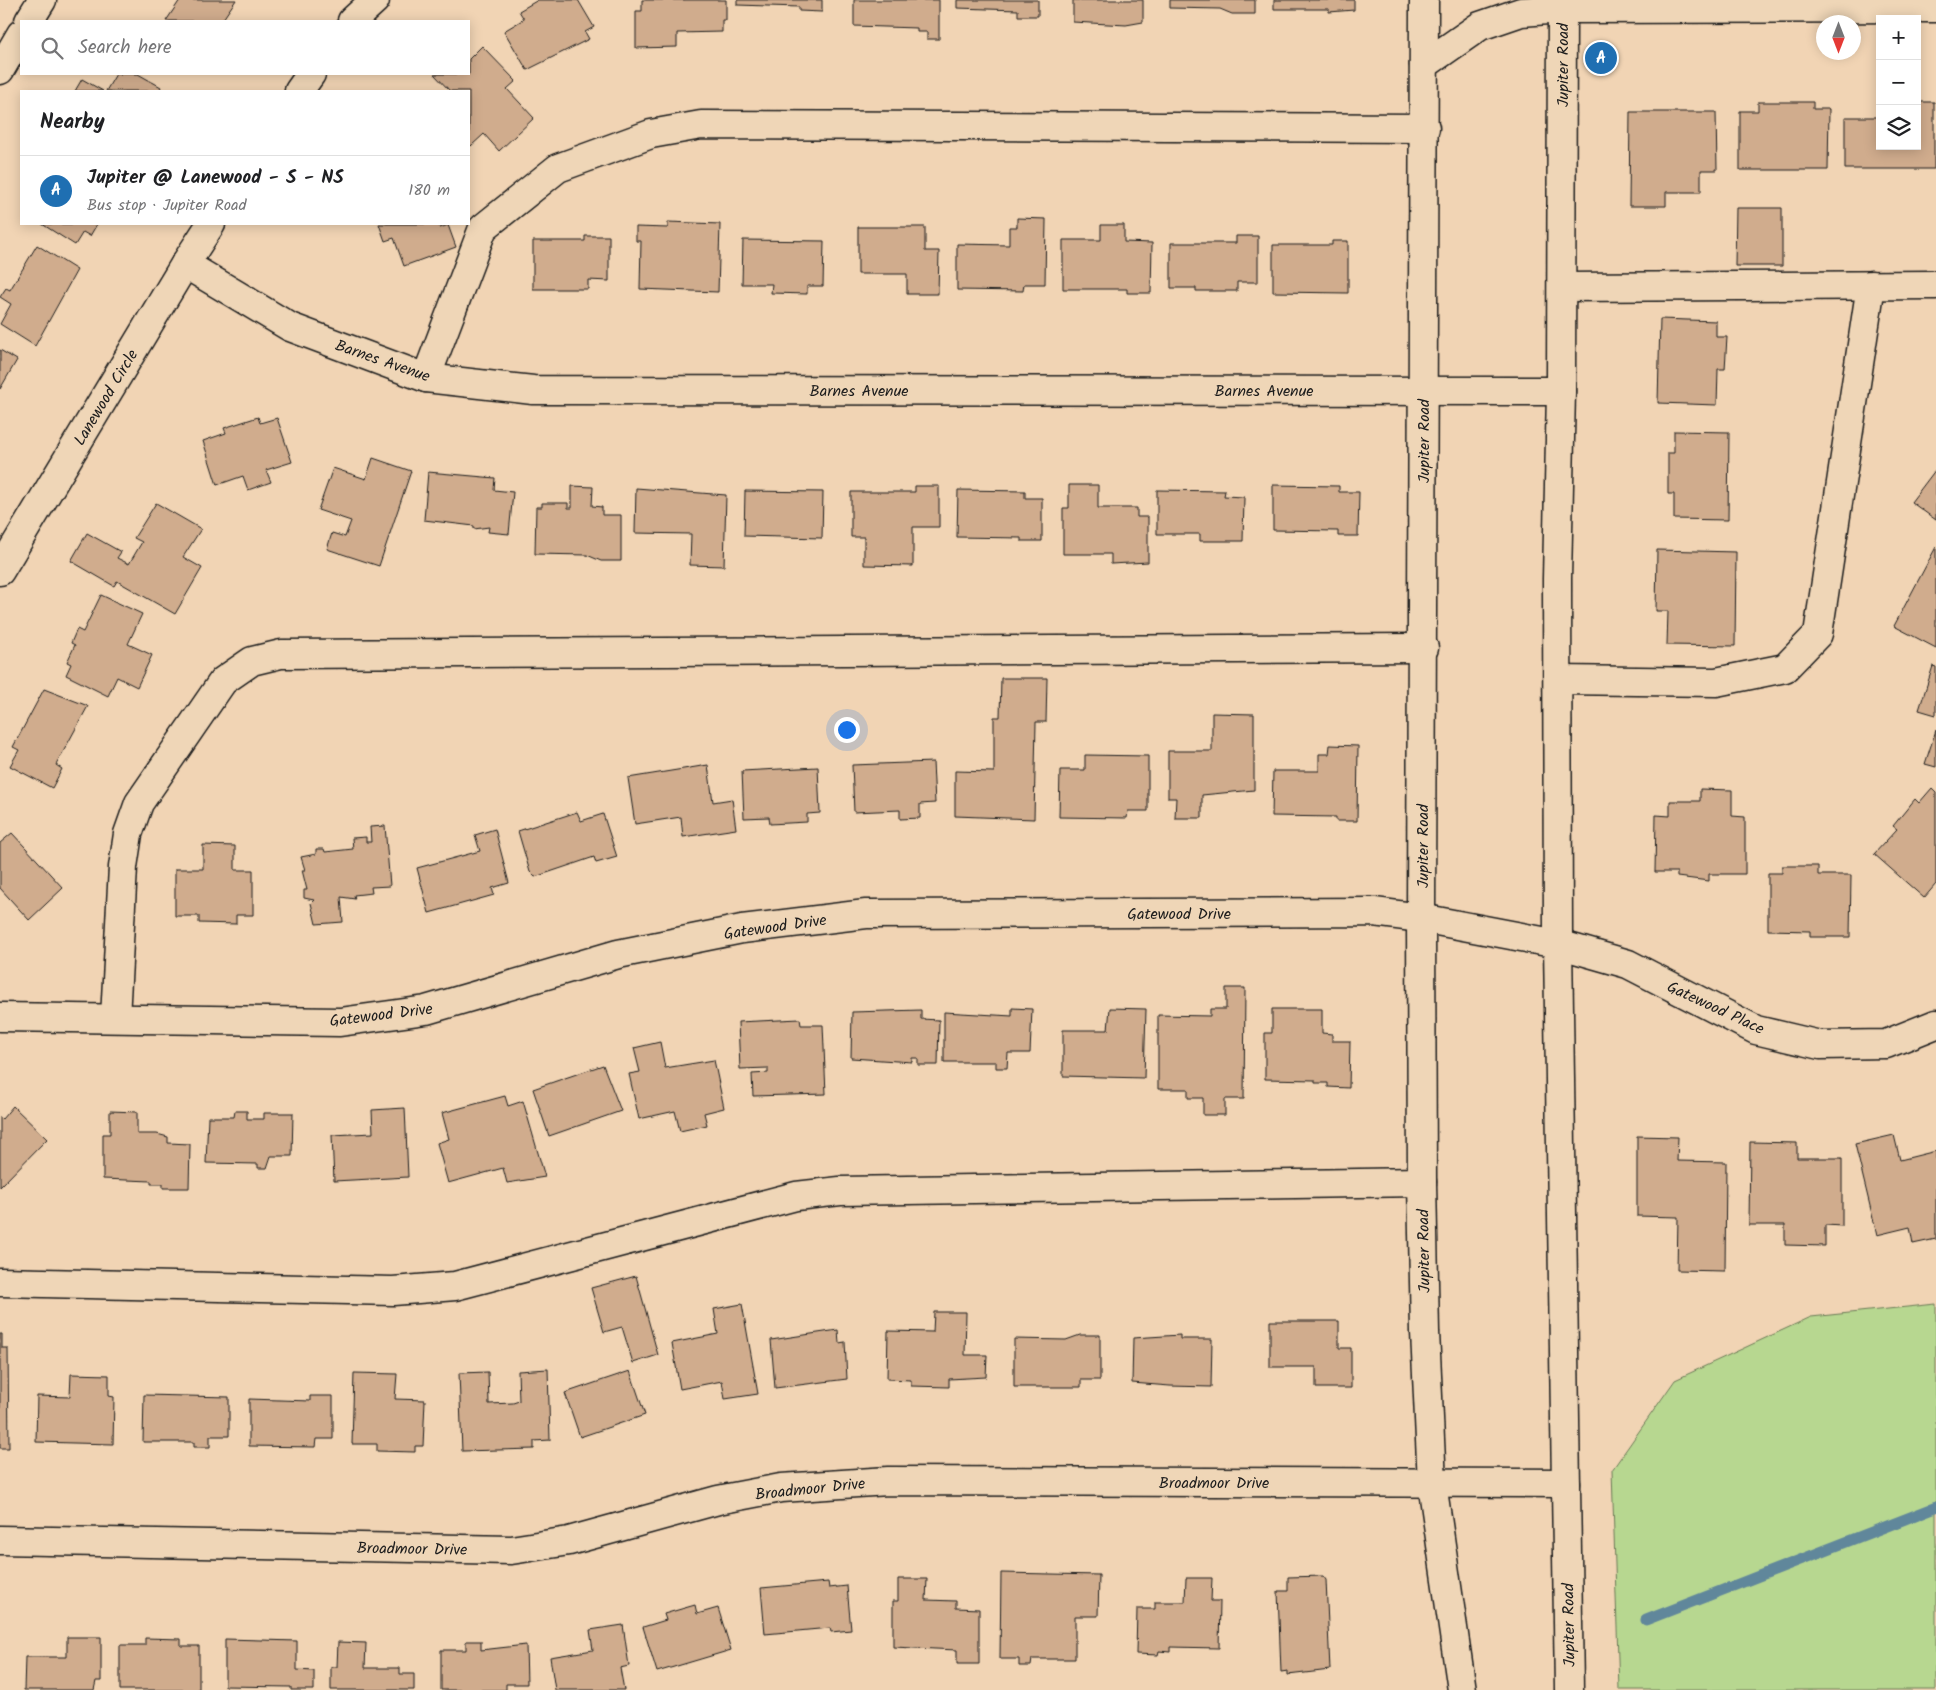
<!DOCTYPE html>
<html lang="en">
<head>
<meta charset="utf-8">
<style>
	:root { --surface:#fff; --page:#f6f6f6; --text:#202124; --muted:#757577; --line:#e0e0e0; --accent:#1f6fb2 }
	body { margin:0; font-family:Kalam,sans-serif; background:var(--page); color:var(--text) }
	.controls { position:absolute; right:15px; top:15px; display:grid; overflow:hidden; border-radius:0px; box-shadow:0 2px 12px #0003 }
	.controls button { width:45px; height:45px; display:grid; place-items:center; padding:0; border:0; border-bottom:1px solid var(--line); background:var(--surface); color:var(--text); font:25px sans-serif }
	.compass { position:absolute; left:1816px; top:15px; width:45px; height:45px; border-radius:50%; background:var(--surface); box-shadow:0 2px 12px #0003; rotate:180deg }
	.you { position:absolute; left:846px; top:729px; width:18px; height:18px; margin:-12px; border:4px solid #fff; border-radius:50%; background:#1a73e8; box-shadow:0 0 0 8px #1a73e833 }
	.badge { display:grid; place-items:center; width:32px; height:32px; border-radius:50%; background:var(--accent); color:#fff; font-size:16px; font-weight:700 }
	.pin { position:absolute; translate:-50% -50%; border:2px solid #fff; box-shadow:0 1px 5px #0006 }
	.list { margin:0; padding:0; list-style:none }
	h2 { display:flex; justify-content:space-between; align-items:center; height:65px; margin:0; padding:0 20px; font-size:21px }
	h2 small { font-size:16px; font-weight:400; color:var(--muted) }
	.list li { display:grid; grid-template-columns:32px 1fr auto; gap:15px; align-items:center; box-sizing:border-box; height:70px; padding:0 20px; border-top:1px solid var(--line) }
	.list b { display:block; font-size:19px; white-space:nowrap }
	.list p { margin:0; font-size:16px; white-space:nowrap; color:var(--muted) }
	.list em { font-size:16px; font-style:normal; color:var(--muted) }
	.icon { flex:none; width:28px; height:28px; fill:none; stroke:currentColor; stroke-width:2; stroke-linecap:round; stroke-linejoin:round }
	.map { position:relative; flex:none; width:1936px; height:1690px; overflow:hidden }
	.search { position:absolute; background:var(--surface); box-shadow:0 2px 12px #0003; left:20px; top:20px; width:450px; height:55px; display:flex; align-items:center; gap:12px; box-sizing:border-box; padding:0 18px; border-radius:0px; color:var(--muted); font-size:19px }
	.panel { position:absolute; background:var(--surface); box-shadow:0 2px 12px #0003; left:20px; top:90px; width:450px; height:135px; border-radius:0px }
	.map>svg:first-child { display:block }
</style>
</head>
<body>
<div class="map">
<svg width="1936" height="1690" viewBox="0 0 1936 1690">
	<rect width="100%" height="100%" fill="#f1d4b4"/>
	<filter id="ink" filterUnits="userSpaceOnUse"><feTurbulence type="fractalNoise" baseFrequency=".02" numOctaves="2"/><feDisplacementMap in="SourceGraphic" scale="10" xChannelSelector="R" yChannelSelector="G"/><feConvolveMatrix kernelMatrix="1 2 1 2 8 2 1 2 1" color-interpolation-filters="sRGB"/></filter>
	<g filter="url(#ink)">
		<polygon fill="#b7d790" stroke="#6a7a56" points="1936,1304 1936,1690 1619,1690 1612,1470 1675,1380 1811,1317"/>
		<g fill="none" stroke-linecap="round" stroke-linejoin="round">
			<polyline stroke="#61879b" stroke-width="11" points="1646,1620 1936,1507"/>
		</g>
		<g fill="#d0ac8d" stroke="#1c1c1c">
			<polygon points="180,0 236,0 223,19 226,21 166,21"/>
			<polygon points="538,0 578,0 594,27 585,32 589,39 527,70 504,31 524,19 519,11"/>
			<polygon points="642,0 726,0 726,20 722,20 722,32 677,33 677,47 636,48 636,11 642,11"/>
			<polygon points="737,0 822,0 822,12 799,11 799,7 737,5"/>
			<polygon points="854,0 939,0 939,39 927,39 927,32 917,32 917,28 854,26"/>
			<polygon points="957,0 1038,0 1038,16 1018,16 1018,10 957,8"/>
			<polygon points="1073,0 1143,0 1143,22 1126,25 1073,22"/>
			<polygon points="1170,0 1255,0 1255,14 1232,14 1220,9 1170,8"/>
			<polygon points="1274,0 1354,0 1354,10 1329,12 1329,9 1274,9"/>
			<polygon points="482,46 516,81 507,89 534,118 499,151 484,134 471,146 469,144 469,91 450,91 434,74 469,74 469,59"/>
			<polygon points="116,74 138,74 161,87 159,91 106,91"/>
			<polygon points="82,79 103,91 75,91"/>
			<polygon points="1758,102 1813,102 1813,109 1829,109 1828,170 1740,170 1740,111 1758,111"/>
			<polygon points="1917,102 1934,102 1934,169 1845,169 1845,117 1880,117 1880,146 1917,146"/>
			<polygon points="1630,112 1716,112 1717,170 1701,170 1701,192 1666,192 1666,206 1629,206"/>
			<polygon points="1736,208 1782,208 1782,266 1735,266"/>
			<polygon points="1017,218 1046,219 1045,284 1024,284 1023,291 957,290 957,244 1009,245 1009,227 1017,227"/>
			<polygon points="668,222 720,224 718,292 640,289 641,241 636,241 636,227 668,228"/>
			<polygon points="42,224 97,224 90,236 83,232 75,245"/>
			<polygon points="379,224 438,224 440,228 448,225 456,247 404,266 394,238 385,241"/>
			<polygon points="1101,225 1124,225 1124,242 1152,243 1151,293 1127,293 1127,289 1063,289 1063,240 1101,240"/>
			<polygon points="858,227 925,227 925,251 939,251 938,294 907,294 907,274 858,274"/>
			<polygon points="585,236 609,236 609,281 588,280 588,289 533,289 533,241 585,241"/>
			<polygon points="1236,236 1258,236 1258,282 1237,282 1237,291 1196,291 1196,288 1171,288 1171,243 1236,243"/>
			<polygon points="743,240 824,241 823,286 807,286 807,294 771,293 772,284 742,284"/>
			<polygon points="1332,241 1348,241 1348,293 1273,292 1273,245 1332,245"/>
			<polygon points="37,245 77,270 35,346 0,324 11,304 0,297 6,288 10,290"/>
			<polygon points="1660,319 1716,321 1716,337 1727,337 1725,369 1718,369 1717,405 1658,403"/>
			<polygon points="0,350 17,360 0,389"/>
			<polygon points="258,417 260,423 277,418 292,462 266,470 271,482 248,490 243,476 217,485 203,441 226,433 224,428"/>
			<polygon points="1674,431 1729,432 1728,520 1674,519 1674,494 1668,494 1668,453 1674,453"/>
			<polygon points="373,458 411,471 379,566 327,549 332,533 345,537 351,521 318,510 333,468 366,479"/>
			<polygon points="1936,469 1936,520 1911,502"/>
			<polygon points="428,472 495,478 494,490 513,492 509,534 488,532 489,527 474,529 474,526 424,520"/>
			<polygon points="1069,485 1098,485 1098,508 1137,508 1137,517 1148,517 1148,562 1111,564 1111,554 1063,554 1063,508 1069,508"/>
			<polygon points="1273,485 1339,486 1339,492 1359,492 1358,536 1338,536 1338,531 1273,530"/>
			<polygon points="572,486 593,487 592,506 602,507 602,515 621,515 621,561 601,561 587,555 535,554 536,507 542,507 542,503 568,503 568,508 572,508"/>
			<polygon points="915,486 939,486 939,527 913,527 913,566 864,565 864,537 851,537 851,492 915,492"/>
			<polygon points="636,488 726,495 724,566 690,565 691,534 635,533"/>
			<polygon points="958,490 1025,491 1025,498 1042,498 1042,541 1021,541 1021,538 957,537"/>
			<polygon points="1157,490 1225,491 1224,496 1244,497 1243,541 1200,541 1200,534 1157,534"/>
			<polygon points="745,491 823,492 822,538 744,536"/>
			<polygon points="156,503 201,529 183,557 202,568 175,614 117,581 114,586 71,561 87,533 121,552 117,558 129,564 142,542 134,538"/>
			<polygon points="1936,547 1936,648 1894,626"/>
			<polygon points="1657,550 1736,552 1735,646 1667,645 1668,611 1656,611"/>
			<polygon points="101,595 142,614 128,644 152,655 137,687 117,677 108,696 66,675 71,664 67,662 75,645 71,643 77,629 83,632"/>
			<polygon points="1933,666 1936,667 1936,715 1919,710"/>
			<polygon points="1001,678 1047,678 1046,722 1036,722 1034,819 955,816 955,771 994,772 994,717 1000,717"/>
			<polygon points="44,689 88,706 56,765 62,769 52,788 10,766 19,750 13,747"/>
			<polygon points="1212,713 1254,714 1254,790 1202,795 1202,818 1175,818 1176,798 1168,798 1168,751 1212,751"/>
			<polygon points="1936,730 1936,767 1925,764"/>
			<polygon points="1330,745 1358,746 1357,821 1336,821 1336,817 1272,816 1273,771 1319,771 1319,754 1329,754"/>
			<polygon points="1085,755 1148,756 1148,811 1128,811 1127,818 1059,817 1060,770 1085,770"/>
			<polygon points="933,762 935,803 920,804 920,818 900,819 900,810 854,812 852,765"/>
			<polygon points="708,765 713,802 732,799 736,829 683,837 681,817 635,824 628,778"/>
			<polygon points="818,767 820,813 807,814 807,822 770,824 769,817 744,818 742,771"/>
			<polygon points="1932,788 1936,792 1936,884 1924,898 1874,854 1897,829 1893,826 1915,799 1919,803"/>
			<polygon points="1700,789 1732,790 1732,816 1745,817 1745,874 1709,874 1709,881 1677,877 1677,872 1655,872 1656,815 1670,816 1670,801 1700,801"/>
			<polygon points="577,812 581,821 603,814 617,857 596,863 594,857 535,877 530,872 518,831"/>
			<polygon points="385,826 390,886 371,887 372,893 354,895 355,899 341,897 343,922 316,924 311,903 314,900 304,898 304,890 307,890 302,870 305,870 301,857 316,854 316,849 324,849 325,852 353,849 352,838 366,837 366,842 371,842 370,827"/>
			<polygon points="495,829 509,883 492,888 494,895 429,913 417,868 480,851 475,835"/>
			<polygon points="12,833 63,888 29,920 0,888 0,843"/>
			<polygon points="203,845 235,846 235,870 253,870 253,915 236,915 236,924 199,923 199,916 175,916 175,869 203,869"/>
			<polygon points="1782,866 1818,866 1818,875 1851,875 1850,937 1810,937 1810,931 1768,930 1768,873 1782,873"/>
			<polygon points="1226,988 1245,988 1244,1099 1225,1099 1225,1115 1203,1115 1203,1098 1188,1098 1188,1089 1158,1089 1158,1015 1210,1016 1210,1009 1226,1009"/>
			<polygon points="1012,1008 1032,1009 1030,1053 1008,1053 1007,1068 996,1068 996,1062 944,1062 944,1012 1012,1016"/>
			<polygon points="1110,1008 1146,1009 1144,1078 1063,1076 1063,1030 1108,1030"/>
			<polygon points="1272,1009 1322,1009 1322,1033 1332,1034 1332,1041 1350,1041 1349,1088 1328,1087 1328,1083 1315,1083 1315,1080 1265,1079 1265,1033 1272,1033"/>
			<polygon points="921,1010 921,1019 939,1020 938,1065 918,1065 918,1058 912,1058 912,1062 851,1058 852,1012"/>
			<polygon points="800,1019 801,1025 823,1025 826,1094 753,1096 752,1074 768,1073 768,1068 740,1069 738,1022"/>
			<polygon points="660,1042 665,1068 714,1060 724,1108 704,1113 707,1125 680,1131 675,1111 639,1119 629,1074 640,1072 634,1048"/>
			<polygon points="603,1065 621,1111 549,1136 533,1089"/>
			<polygon points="505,1096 508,1106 523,1101 545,1177 507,1183 503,1168 448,1183 437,1143 449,1139 442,1113"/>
			<polygon points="13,1106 47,1139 0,1187 0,1117 2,1119"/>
			<polygon points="405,1108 408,1177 334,1181 332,1135 373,1133 372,1110"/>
			<polygon points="110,1111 137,1112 137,1134 157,1134 168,1137 168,1143 190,1144 189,1188 163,1188 163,1184 151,1184 151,1181 103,1179 103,1134 110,1134"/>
			<polygon points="235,1111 247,1111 247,1119 264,1119 264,1113 293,1113 292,1156 271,1156 267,1168 258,1168 258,1164 206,1163 208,1117 234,1117"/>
			<polygon points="1894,1135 1900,1160 1936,1151 1936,1239 1913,1244 1910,1227 1877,1235 1855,1144"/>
			<polygon points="1637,1136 1678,1137 1677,1161 1726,1162 1725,1271 1677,1270 1678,1217 1637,1216"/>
			<polygon points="1750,1142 1797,1143 1797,1158 1842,1158 1842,1226 1825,1225 1825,1246 1785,1245 1785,1225 1749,1225"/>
			<polygon points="636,1276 658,1355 633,1363 622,1327 604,1332 591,1288"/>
			<polygon points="742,1304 758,1394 725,1399 722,1381 680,1389 672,1343 718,1334 714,1309"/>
			<polygon points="934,1312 966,1312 965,1355 987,1355 986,1377 949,1379 949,1387 911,1386 911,1380 887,1379 888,1331 933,1332"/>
			<polygon points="1270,1321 1339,1321 1339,1348 1351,1348 1351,1388 1316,1388 1316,1367 1270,1367"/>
			<polygon points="838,1330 839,1343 845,1342 847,1379 775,1388 771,1340"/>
			<polygon points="0,1334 2,1334 2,1348 8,1348 9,1448 0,1448"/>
			<polygon points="1080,1335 1100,1335 1100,1380 1081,1380 1081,1387 1014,1387 1014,1339 1066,1340"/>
			<polygon points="1180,1335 1180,1339 1212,1339 1211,1387 1170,1386 1132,1383 1133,1338"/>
			<polygon points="548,1369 550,1440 534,1441 534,1449 462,1451 459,1373 488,1372 489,1404 513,1403 519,1401 518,1371"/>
			<polygon points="630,1371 645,1415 580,1437 565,1393"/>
			<polygon points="354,1373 397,1374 395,1399 425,1400 423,1446 415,1446 415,1452 377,1451 377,1444 352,1444"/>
			<polygon points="71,1374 109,1375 109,1396 114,1397 113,1444 36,1442 37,1396 70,1397"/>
			<polygon points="144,1395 229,1397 229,1436 210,1436 210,1447 194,1447 194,1442 143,1442"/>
			<polygon points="310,1396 333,1396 333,1439 316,1439 315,1447 249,1446 249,1399 310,1401"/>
			<polygon points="1001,1573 1099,1575 1098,1616 1075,1616 1075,1659 1032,1659 1031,1666 1019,1666 1019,1659 1000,1659"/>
			<polygon points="1323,1576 1326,1580 1330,1670 1288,1675 1288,1671 1281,1672 1278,1591 1288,1591 1288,1577"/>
			<polygon points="1186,1578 1212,1578 1211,1601 1220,1601 1219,1648 1170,1647 1170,1652 1159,1651 1158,1655 1136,1654 1137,1609 1155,1609 1155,1602 1185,1602"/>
			<polygon points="898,1579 927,1579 926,1600 956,1601 956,1608 979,1609 979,1664 957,1664 957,1650 893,1647 893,1601 898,1601"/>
			<polygon points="828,1582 829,1588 847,1586 851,1630 831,1632 830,1628 765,1634 761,1588"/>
			<polygon points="695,1605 697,1614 718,1608 731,1650 657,1672 643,1627 666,1620 664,1614"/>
			<polygon points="623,1625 629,1666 620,1668 624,1690 555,1690 550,1657 593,1650 590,1630"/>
			<polygon points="67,1637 101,1637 101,1681 96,1681 94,1690 24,1690 25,1657 67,1657"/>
			<polygon points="145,1638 181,1639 181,1646 199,1646 199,1690 120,1690 120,1645 145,1645"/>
			<polygon points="225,1639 297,1641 297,1670 314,1671 314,1690 291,1690 291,1687 225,1686"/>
			<polygon points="466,1641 481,1641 481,1650 526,1645 527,1684 506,1684 506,1690 441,1690 441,1650 466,1650"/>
			<polygon points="338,1642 366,1643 365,1668 400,1668 400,1674 414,1674 414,1690 331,1690 331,1667 337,1667"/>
		</g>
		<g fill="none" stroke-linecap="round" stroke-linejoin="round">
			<g stroke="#1c1c1c" stroke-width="31">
				<g id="minor">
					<polyline points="1554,0 1562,9 1936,8"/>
					<polyline points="29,21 42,0"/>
					<polyline points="352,21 375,0"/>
					<polyline points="0,70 21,34"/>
					<polyline points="299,91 311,74"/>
					<polyline points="185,264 290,327 426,378 533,390 1561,391"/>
					<polyline points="1562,287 1936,285"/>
					<polyline points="426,378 483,228 558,168 651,134 701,125 1425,128"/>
					<polyline points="0,571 185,264 211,224"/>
					<polyline points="1558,680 1716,682 1785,668 1818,634 1871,285"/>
					<polyline points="0,1017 340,1022 426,1010 618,954 742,929 866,914 1374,912 1421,918 1558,944 1628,964 1756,1030 1820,1045 1886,1044 1936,1024"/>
					<polyline points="115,1018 123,867 128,834 139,803 223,681 252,661 281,654 1424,648"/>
					<polyline points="0,1282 393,1291 455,1286 796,1196 840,1191 1422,1182"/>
					<polyline points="0,1540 511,1550 569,1541 718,1500 781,1488 888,1481 1566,1483"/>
				</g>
			</g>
			<g stroke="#1c1c1c" stroke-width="31">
				<g id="major">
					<polyline points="1424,0 1421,918 1422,1182 1425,1332 1432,1483 1462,1690"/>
					<polyline points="1562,0 1561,391 1557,579 1558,944 1569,1690"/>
					<polyline points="1424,65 1480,26 1521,12 1562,9"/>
				</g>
			</g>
			<use href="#minor" stroke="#efd6b7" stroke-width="28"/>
			<use href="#major" stroke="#efd6b7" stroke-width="28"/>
		</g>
	</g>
	<g text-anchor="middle" stroke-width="4" stroke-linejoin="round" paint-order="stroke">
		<g font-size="16" fill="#1c1c1c" stroke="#efd6b7">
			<text transform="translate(1562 65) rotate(-90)" y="6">Jupiter Road</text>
			<text transform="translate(383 360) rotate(19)" y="6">Barnes Avenue</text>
			<text x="859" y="396">Barnes Avenue</text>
			<text x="1264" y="396">Barnes Avenue</text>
			<text transform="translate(105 397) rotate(-59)" y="6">Lanewood Circle</text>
			<text transform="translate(1423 441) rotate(-90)" y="6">Jupiter Road</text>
			<text transform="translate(1422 846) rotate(-90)" y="6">Jupiter Road</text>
			<text x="1179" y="919">Gatewood Drive</text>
			<text transform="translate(775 926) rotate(-8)" y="6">Gatewood Drive</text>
			<text transform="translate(1716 1007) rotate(25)" y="6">Gatewood Place</text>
			<text transform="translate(381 1014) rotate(-7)" y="6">Gatewood Drive</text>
			<text transform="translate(1423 1251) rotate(-91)" y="6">Jupiter Road</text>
			<text x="1214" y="1488">Broadmoor Drive</text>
			<text transform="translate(810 1488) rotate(-6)" y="6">Broadmoor Drive</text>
			<text transform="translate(412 1548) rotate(1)" y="6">Broadmoor Drive</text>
			<text transform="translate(1568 1625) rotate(-91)" y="6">Jupiter Road</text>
		</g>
	</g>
</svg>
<div class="controls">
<button>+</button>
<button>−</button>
<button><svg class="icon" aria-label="layers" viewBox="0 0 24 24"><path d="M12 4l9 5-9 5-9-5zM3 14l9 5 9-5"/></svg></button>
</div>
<svg class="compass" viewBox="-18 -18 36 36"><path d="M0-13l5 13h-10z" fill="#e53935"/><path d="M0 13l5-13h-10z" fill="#757577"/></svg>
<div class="you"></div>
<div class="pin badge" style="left:1601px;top:58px">A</div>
<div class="search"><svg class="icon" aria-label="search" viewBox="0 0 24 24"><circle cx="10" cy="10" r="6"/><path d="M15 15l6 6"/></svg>Search here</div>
<section class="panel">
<h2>Nearby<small></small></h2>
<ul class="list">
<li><span class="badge">A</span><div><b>Jupiter @ Lanewood - S - NS</b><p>Bus stop · Jupiter Road</p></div><em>180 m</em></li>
</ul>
</section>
</div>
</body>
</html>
